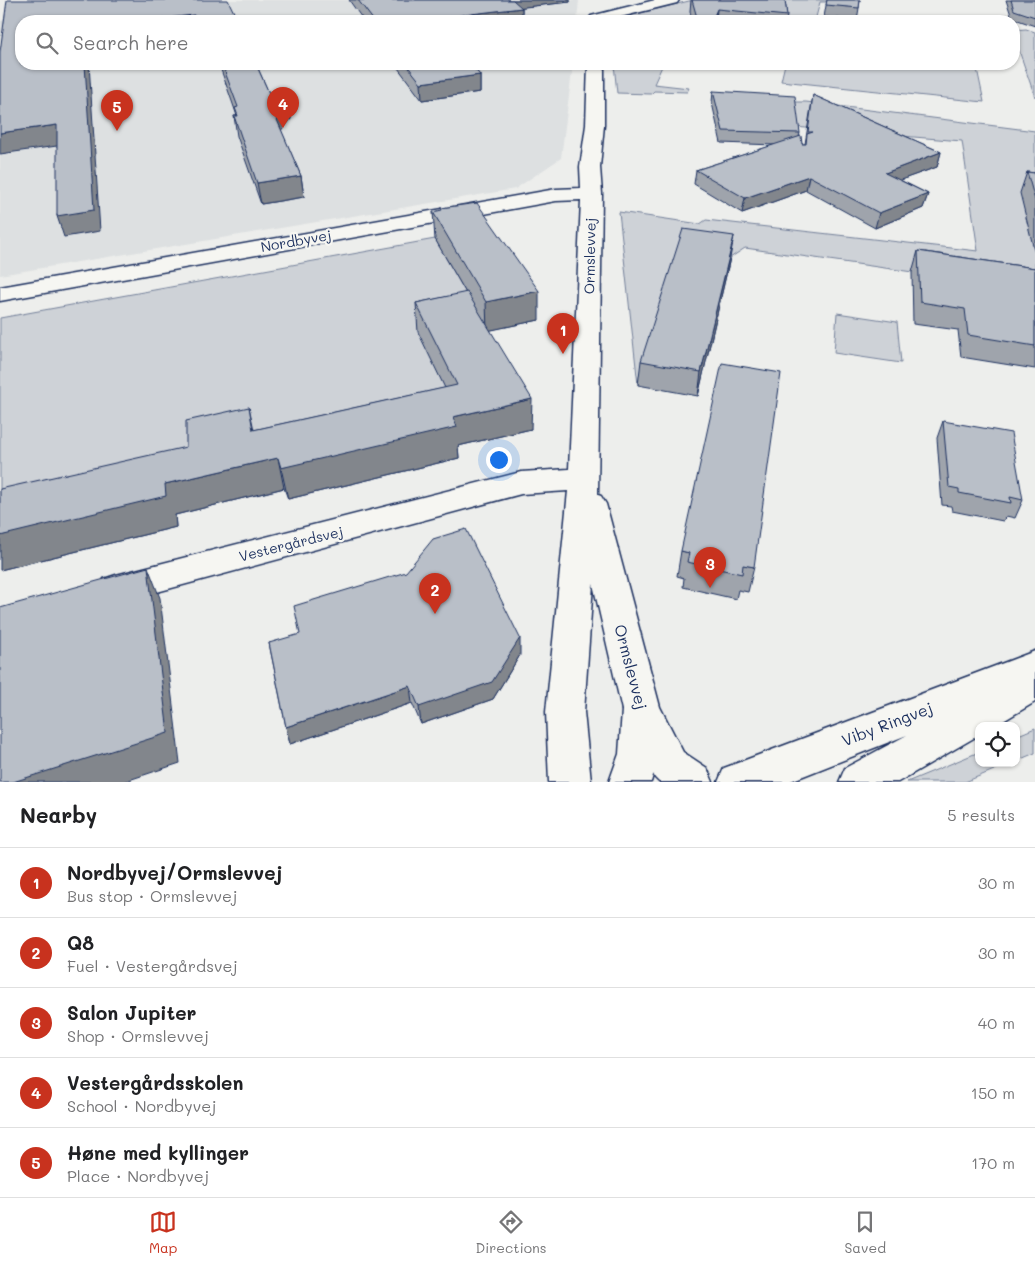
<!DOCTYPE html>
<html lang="en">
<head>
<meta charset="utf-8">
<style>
	:root { --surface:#fff; --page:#f6f6f6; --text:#202124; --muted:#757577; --line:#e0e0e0; --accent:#c8321e }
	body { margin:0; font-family:Mali,sans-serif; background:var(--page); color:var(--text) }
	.controls { position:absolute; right:15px; bottom:15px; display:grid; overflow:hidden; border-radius:10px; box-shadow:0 1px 4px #0004 }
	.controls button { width:45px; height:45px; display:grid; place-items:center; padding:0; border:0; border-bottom:1px solid var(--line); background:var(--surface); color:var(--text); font:25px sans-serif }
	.you { position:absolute; left:498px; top:459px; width:18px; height:18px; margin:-12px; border:4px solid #fff; border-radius:50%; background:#1a73e8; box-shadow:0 0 0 8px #1a73e833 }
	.badge { display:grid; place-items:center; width:32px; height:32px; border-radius:50%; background:var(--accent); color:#fff; font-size:16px; font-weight:700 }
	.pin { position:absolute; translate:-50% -41px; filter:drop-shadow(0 1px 2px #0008) }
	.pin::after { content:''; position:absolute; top:26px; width:18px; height:15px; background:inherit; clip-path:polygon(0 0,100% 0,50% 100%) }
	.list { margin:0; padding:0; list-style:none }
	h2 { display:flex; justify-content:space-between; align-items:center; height:65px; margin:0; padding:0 20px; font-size:21px }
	h2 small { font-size:16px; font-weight:400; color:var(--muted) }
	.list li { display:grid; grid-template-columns:32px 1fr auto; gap:15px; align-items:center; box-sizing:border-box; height:70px; padding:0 20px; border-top:1px solid var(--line) }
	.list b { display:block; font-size:19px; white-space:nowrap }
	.list p { margin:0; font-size:16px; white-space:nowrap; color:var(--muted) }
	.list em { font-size:16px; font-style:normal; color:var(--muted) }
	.icon { flex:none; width:28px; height:28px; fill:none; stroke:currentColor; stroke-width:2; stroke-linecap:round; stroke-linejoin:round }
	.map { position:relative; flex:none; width:1035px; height:782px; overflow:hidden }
	.search { position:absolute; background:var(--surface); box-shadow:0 1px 4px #0004; left:15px; right:15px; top:15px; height:55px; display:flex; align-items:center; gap:12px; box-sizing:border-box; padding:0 18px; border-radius:20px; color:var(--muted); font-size:19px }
	.sheet { height:415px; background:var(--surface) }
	nav { display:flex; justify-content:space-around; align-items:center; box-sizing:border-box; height:70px; border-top:1px solid var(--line); background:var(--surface); font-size:14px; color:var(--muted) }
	nav a { display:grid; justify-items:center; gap:2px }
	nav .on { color:var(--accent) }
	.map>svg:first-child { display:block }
</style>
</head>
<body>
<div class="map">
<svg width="1035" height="782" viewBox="0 0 1035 782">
	<rect width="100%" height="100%" fill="#edeeec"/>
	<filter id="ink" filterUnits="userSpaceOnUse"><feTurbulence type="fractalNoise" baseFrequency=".02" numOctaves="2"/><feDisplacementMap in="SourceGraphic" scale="10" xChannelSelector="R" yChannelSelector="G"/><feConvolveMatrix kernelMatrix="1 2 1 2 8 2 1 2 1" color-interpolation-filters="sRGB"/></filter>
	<g filter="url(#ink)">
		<polygon fill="#dde0e1" points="183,0 579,0 577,21 21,21 21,64 573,64 561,158 515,189 0,275 0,21"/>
		<g fill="#ced2d7" stroke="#74809a">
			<polygon points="693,0 827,0 826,2 820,2 815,21 790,21 733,16 724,21 623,21 633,15"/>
			<polygon points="1026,29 1035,32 1035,97 1014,36 1014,30"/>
			<polygon points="614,64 663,64 654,84 689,88 687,92 654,91 651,94 617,93"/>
			<polygon points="785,64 976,64 984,102 781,81"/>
			<polygon points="776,102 806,102 1035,131 1035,292 1031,289 745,248 730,258 638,385 619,212 700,224 706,220 978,251 962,141 746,123"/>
			<polygon points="435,239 480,318 458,415 0,515 0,318"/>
			<polygon points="837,313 897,322 901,363 834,353"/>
			<polygon points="1035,728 1035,753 1016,761 1016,736"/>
			<polygon points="979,752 979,763 1011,763 965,782 907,782"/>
		</g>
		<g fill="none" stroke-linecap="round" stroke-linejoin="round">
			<g stroke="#1b2f5e" stroke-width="3">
				<g id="minor">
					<polygon points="655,0 679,0 677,3 604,21 590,21 589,19 591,16"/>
					<polygon points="588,64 604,64 604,125 600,167 602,194 598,495 601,496 606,504 660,707 683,752 707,768 713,782 659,782 655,778 622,710 593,584 584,712 591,782 549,782 546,712 568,491 521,494 116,603 104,599 99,589 104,579 116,575 521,472 569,469 581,200 556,201 0,301 0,287 556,189 581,188 580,167 586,125"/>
				</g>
			</g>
			<g stroke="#1b2f5e" stroke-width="3">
				<g id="major">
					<polygon points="1035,651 1035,702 995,726 979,726 979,735 898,782 839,782 845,768 907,735 788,782 718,782 724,768"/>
					<path d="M 641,693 L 655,698 C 667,724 659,756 651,782 L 609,782 L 619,754 L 622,710 L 627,698 Z"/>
				</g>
			</g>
			<use href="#minor" fill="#f6f6f2" fill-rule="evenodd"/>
			<use href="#major" fill="#f6f6f2" fill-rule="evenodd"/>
		</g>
		<g fill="#9fa4ac" stroke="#1b2f5e">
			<polygon points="349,0 570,0 570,2 522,7 522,21 364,21"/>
			<polygon points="691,0 785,0 787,16 786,21 692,21 690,11"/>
			<polygon points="827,0 860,0 859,8 857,20 824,17"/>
			<polygon points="1006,0 1035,0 1035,26 1012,18"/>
			<polygon points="219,64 256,64 273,102 288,100 291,119 281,130 301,176 304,197 261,204 237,136 234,116 237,116 235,110"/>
			<polygon points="395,64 470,64 480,75 480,92 422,100"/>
			<polygon points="713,91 800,133 799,137 802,144 805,144 813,95 941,152 937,167 900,180 928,194 923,208 875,228 806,190 742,213 694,184 696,170 774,145 721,143 712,103"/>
			<polygon points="1027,172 1035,173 1035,254 1020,193"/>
			<polygon points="433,212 539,320 490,330 531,429 458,446 459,458 288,499 284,488 175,515 176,527 0,570 186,447 249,407 254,430 445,388 418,332 416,303 466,293 435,239"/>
			<polygon points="918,251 1035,268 1035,369 961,357 958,330 913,324 912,272"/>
			<polygon points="730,258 698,396 638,385 641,361"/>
			<polygon points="943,421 1023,500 1015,518 1006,516 1003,521 952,511 951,506 942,505 937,438"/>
			<polygon points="681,551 754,567 748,592 738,590 736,599 683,587 684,578 677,576"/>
			<polygon points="269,643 520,655 493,699 421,724 412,703 290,744 286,727"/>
		</g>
		<g fill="#82868c" stroke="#1b2f5e">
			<polygon points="507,0 570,0 570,2 507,9"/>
			<polygon points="522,8 522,21 429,21 429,19"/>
			<polygon points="717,9 716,21 712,21"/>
			<polygon points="194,15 195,21 141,21"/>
			<polygon points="85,64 89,64 100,231 64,237 57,216"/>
			<polygon points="480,75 480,92 422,100 421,83"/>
			<polygon points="288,100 291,119 278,134 275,115"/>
			<polygon points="57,125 64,145 0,154 0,133"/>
			<polygon points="941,152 937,167 881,187 885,173"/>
			<polygon points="301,176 304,197 261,204 257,183"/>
			<polygon points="809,176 806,190 742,213 745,198"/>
			<polygon points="928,194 923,208 875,228 879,213"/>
			<polygon points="734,236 730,258 698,396 701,372"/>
			<polygon points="539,291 539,320 487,331 486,302"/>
			<polygon points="532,399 531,429 458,446 459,458 288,499 281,468 453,417"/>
			<polygon points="278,458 284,488 175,515 176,527 0,570 0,536 165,484"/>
			<polygon points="148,567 160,598 180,763 123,782 13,782"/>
			<polygon points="520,638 520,655 493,699 421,724 419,707"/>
			<polygon points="410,686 412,703 290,744 286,727"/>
		</g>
		<g fill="#b9bfc8" stroke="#1b2f5e">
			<polygon points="7,0 228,0 238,21 196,21 194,15 141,21 21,21 21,64 85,64 94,210 57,216 57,125 0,133 0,52"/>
			<polygon points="358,0 513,0 522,8 429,19 431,21 374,21"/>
			<polygon points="692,0 785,0 787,16 717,9 712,21 698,21"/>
			<polygon points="827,0 860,0 859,8 826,5"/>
			<polygon points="1011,0 1035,0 1035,17 1014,10"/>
			<polygon points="222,64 256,64 273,102 288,100 275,115 301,176 257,183 234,116 238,116 235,108 238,107"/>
			<polygon points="406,64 470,64 480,75 421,83"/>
			<polygon points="713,91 795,96 800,133 723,131"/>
			<polygon points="813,95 941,152 885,173 928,194 879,213 809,176 745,198 696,170 801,136 802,144 806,144 807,134 813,132 808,132"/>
			<polygon points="1027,172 1035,173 1035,200"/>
			<polygon points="477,203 539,291 486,302 433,212 442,210 441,208"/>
			<polygon points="683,229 734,236 701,372 641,361"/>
			<polygon points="918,251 1035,268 1035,346 968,335 965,309 920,302"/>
			<polygon points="467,292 532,399 453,417 457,427 281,468 278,458 165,484 166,496 0,536 0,489 186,447 186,421 249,407 253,430 457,385 416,303"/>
			<polygon points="722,363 781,373 754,567 743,565 742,574 687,562 689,553 681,551"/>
			<polygon points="943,421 1011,433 1023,500 1010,497 1011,503 959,493 959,489 949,487"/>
			<polygon points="466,529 520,638 492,682 419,707 410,686 286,727 269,643 300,634 294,606 406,572 433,539"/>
			<polygon points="148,567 168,733 13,782 0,782 0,608"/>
		</g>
	</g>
	<g text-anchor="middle" stroke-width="4.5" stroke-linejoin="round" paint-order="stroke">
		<g font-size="14" fill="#1b2f5e" stroke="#f6f6f2">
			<text transform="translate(296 241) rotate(-10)" y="5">Nordbyvej</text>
			<text transform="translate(590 256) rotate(-89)" y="5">Ormslevvej</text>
			<text transform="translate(291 544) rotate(-14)" y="5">Vestergårdsvej</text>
		</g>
		<g font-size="16" fill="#1b2f5e" stroke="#f6f6f2">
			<text transform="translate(631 667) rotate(75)" y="6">Ormslevvej</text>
			<text transform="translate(887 724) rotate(-21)" y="6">Viby Ringvej</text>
		</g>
	</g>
</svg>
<div class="controls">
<button><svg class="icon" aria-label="locate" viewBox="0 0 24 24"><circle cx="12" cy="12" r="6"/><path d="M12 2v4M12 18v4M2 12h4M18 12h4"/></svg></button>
</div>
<div class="you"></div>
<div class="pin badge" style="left:563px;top:354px">1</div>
<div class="pin badge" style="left:435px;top:614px">2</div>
<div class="pin badge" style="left:710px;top:588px">3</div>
<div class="pin badge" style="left:283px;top:128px">4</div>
<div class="pin badge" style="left:117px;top:131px">5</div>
<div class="search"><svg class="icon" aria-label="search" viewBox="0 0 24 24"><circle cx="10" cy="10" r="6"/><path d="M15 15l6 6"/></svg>Search here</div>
</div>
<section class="sheet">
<h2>Nearby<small>5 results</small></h2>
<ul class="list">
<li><span class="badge">1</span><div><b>Nordbyvej/Ormslevvej</b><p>Bus stop · Ormslevvej</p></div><em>30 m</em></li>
<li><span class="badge">2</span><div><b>Q8</b><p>Fuel · Vestergårdsvej</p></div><em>30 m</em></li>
<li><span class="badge">3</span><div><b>Salon Jupiter</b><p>Shop · Ormslevvej</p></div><em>40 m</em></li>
<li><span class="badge">4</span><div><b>Vestergårdsskolen</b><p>School · Nordbyvej</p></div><em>150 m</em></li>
<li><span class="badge">5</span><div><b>Høne med kyllinger</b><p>Place · Nordbyvej</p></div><em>170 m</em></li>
</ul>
</section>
<nav>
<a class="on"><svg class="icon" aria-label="map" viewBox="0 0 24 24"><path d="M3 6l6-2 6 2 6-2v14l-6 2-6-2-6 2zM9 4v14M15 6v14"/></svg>Map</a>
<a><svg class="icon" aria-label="directions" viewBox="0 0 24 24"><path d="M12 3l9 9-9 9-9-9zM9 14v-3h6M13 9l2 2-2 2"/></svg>Directions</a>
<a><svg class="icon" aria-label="saved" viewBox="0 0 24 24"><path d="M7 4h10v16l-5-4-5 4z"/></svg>Saved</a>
</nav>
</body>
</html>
